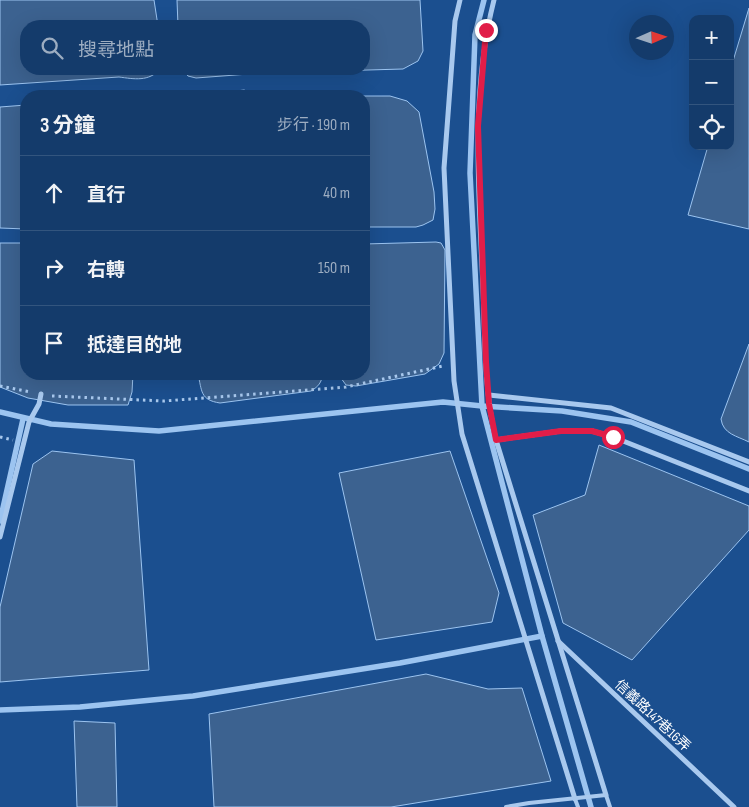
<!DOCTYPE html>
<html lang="zh-TW">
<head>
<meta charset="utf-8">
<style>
	:root { --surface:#143b6b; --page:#214673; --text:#f1f3f6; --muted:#9dadc1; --line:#33557e }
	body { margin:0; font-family:"Sofia Sans Condensed","Noto Sans TC",sans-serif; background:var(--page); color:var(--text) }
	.controls { position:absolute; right:15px; top:15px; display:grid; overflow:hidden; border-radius:10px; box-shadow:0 5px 20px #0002 }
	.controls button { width:45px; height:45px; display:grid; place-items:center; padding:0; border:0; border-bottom:1px solid var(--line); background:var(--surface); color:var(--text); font:25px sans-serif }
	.compass { position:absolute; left:629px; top:15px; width:45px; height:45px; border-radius:50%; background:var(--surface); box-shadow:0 5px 20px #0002; rotate:87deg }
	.stop { position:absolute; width:15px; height:15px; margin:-11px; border:4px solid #e11d48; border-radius:50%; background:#fff }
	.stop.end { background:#e11d48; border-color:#fff; box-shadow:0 1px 5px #0008 }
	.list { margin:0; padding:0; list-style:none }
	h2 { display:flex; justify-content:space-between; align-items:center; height:65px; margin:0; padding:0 20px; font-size:21px }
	h2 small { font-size:16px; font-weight:400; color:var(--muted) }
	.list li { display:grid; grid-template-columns:32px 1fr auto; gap:15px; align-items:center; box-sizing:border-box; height:75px; padding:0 20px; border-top:1px solid var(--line) }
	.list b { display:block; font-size:19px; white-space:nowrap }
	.list em { font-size:16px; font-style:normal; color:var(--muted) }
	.icon { flex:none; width:28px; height:28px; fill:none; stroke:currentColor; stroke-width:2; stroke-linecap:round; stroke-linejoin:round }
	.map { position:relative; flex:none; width:749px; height:807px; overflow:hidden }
	.search { position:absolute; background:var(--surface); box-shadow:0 5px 20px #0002; left:20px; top:20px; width:350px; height:55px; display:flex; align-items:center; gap:12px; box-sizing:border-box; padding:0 18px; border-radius:20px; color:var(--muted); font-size:19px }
	.panel { position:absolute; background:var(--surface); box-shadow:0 5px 20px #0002; left:20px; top:90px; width:350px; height:290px; border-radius:20px }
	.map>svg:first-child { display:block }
</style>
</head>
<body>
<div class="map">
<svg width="749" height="807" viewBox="0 0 749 807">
	<rect width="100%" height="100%" fill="#1b4f8f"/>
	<g fill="#3c6290" stroke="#9cc4f0">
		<path d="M 0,0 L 154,0 L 158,26 L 26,26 L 26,69 L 160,69 C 149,82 134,79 119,77 L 0,85 Z"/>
		<polygon points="177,0 420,0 423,51 418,61 403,69 262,73 196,78 188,76 182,69 364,69 364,26 178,26"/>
		<polygon points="749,8 749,229 688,215 708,146 730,146 730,71"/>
		<polygon points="244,90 262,96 390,96 407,101 419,112 434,192 435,209 433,220 423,225 416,227 364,227 364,96 197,96"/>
		<polygon points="26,105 26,229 0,228 0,107"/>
		<polygon points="436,242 441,243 445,250 444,353 439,364 425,374 356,386 346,385 338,374 364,374 364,244"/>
		<polygon points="0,243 26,243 26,374 133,374 132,392 128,405 68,405 28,398 0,387"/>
		<path d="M 749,344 L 749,442 C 737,436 723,434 721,419 Z"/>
		<path d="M 198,374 L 323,374 C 321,383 319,386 311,391 L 220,403 C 200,400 202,391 198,374 Z"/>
		<polygon points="599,445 749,506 749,530 632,660 563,623 533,515 585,495"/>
		<polygon points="52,451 134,460 149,670 0,682 0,607 33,464"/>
		<polygon points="450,451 499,593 492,622 376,640 339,473"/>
		<polygon points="426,674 488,689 522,688 551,781 391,807 214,807 209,714"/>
		<polygon points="74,721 115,723 117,807 77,807"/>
	</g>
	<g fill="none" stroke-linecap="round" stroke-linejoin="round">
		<g stroke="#9cc4f0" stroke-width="5.5">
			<polyline points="484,0 475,35 470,173 482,406 542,636 591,807"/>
			<polyline points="0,412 51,424 159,431 443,402 482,406 562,411 631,422 749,469"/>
			<polyline points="0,521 23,419"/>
			<polyline points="0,710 80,707 193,696 400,663 542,636"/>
		</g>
		<g stroke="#a9c9ee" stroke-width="3" stroke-dasharray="2.5 4" stroke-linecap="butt">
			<polyline points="0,386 31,392"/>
			<polyline points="52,396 164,401 346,387 443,366"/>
			<polyline points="0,437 13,440"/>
		</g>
		<g stroke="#a9c9ee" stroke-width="4">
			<polyline points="575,799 578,807"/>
			<polyline points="506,807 529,803 606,795 610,807"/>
		</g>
		<g stroke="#a9c9ee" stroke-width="5">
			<polyline points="460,0 455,21 444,168 454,381 462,434 575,799"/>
			<path d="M 494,0 C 470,94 479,193 483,288 C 485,339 484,391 496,440 L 606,795"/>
			<polyline points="489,395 611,408 749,462"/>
			<polyline points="496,440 561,431 592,431 613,437 749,491"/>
			<polyline points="0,537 29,422 39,404 41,394"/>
			<polyline points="558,641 734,807"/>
		</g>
	</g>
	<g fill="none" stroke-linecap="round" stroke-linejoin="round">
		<polyline stroke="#e11d48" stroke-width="6" points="486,30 478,126 486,362 489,404 496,440 561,431 592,431 613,437"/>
	</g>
	<g text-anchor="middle" stroke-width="4.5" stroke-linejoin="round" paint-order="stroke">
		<g font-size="14" fill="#fff" stroke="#1b4f8f">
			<text transform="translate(653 715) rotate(43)" y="5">信義路147巷16弄</text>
		</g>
	</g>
</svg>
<div class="controls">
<button>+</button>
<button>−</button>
<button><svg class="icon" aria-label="locate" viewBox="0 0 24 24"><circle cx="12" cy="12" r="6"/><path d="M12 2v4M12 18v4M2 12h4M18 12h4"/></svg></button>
</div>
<svg class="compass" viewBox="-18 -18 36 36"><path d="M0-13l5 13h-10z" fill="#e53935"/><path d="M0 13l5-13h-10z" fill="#9dadc1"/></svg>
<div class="stop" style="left:613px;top:437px"></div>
<div class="stop end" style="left:486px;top:30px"></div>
<div class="search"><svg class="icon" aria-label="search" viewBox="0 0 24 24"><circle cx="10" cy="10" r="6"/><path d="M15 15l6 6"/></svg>搜尋地點</div>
<section class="panel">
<h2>3 分鐘<small>步行 · 190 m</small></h2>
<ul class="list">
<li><svg class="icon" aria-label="ahead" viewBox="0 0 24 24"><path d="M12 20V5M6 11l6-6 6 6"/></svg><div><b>直行</b></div><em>40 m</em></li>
<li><svg class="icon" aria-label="right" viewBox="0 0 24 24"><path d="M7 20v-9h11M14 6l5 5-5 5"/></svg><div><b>右轉</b></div><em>150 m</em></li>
<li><svg class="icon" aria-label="arrive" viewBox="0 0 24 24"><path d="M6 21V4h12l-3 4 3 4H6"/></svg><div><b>抵達目的地</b></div></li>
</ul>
</section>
</div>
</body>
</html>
